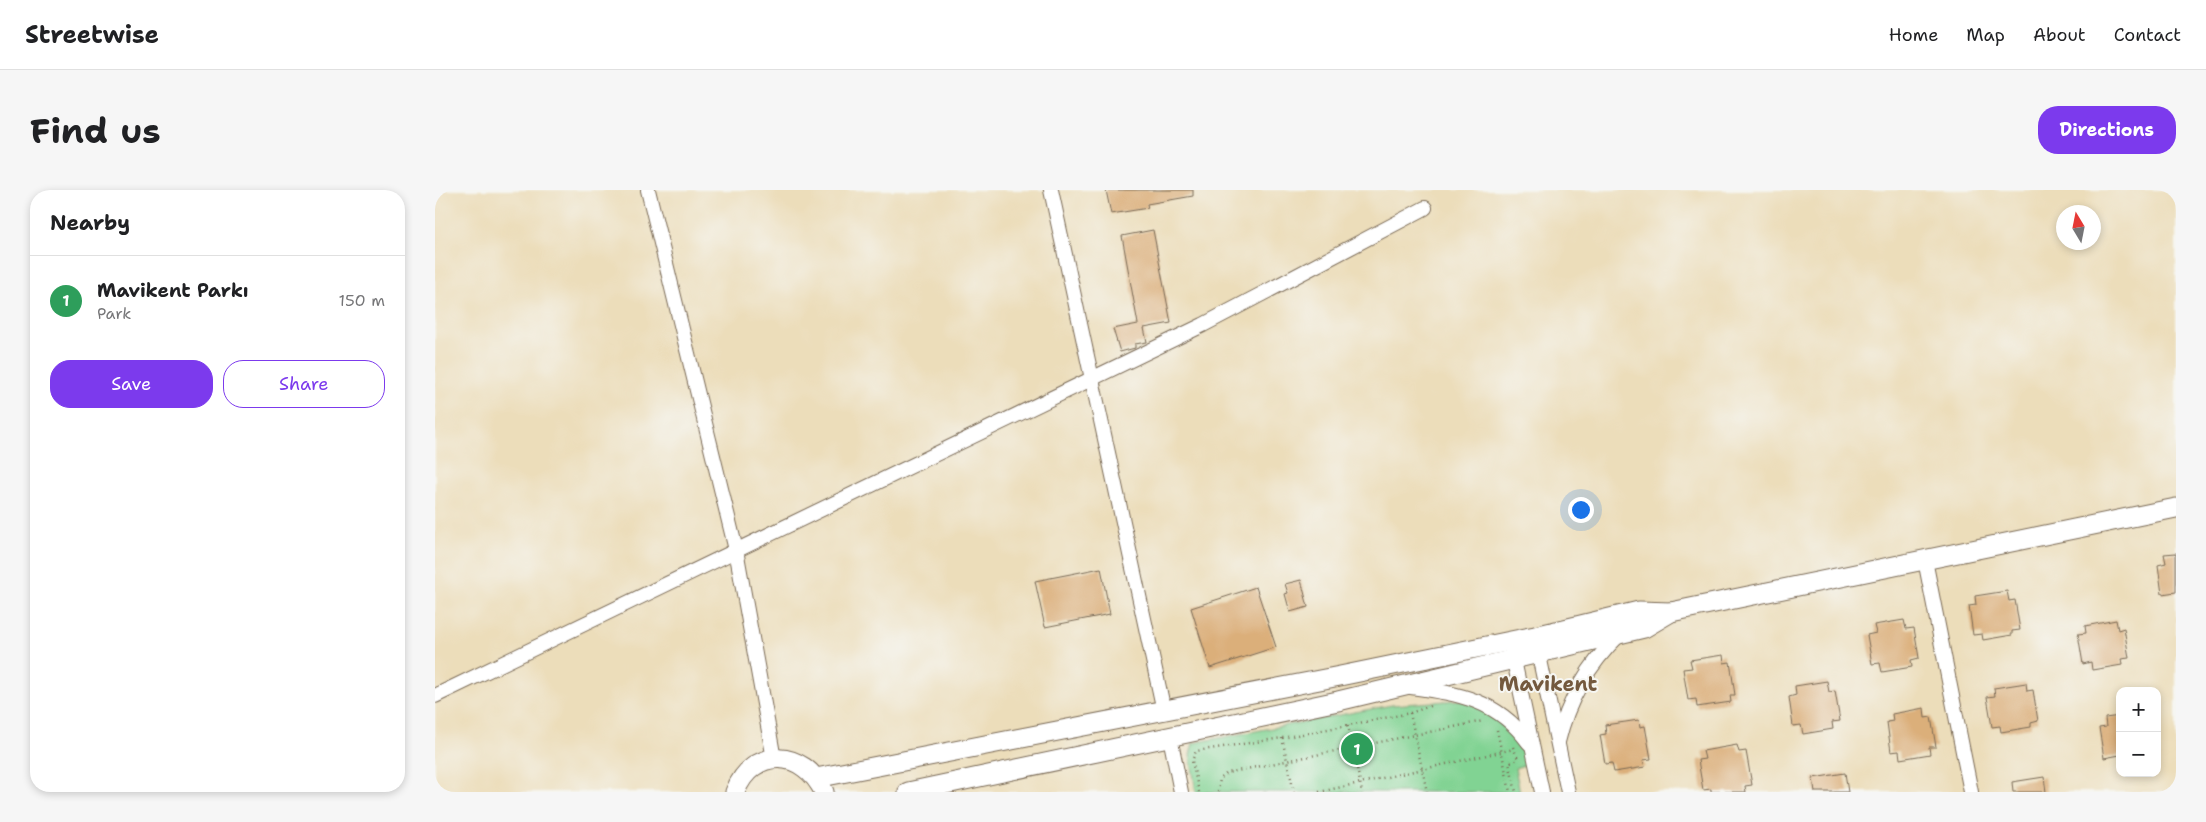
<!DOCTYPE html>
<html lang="en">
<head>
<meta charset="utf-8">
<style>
	:root { --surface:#fff; --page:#f6f6f6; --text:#202124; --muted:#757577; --line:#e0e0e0; --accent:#7c3aed }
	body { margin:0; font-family:"Shantell Sans",sans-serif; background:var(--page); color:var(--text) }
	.controls { position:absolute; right:15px; bottom:15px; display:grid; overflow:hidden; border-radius:10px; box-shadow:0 2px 8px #0003 }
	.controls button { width:45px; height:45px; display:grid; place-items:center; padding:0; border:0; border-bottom:1px solid var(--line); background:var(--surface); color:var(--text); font:25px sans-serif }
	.compass { position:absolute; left:1621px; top:15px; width:45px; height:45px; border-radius:50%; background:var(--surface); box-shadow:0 2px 8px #0003; rotate:350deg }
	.you { position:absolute; left:1145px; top:319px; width:18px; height:18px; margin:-12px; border:4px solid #fff; border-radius:50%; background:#1a73e8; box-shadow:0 0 0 8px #1a73e833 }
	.badge { display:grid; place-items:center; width:32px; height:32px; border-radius:50%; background:var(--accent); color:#fff; font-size:16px; font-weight:700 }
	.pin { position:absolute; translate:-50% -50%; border:2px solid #fff; box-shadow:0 1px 5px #0006 }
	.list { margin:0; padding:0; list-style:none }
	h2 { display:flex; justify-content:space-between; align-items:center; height:65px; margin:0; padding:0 20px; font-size:21px }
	h2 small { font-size:16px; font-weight:400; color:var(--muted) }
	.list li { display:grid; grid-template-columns:32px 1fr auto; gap:15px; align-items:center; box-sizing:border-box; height:90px; padding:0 20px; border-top:1px solid var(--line) }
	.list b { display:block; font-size:19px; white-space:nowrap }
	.list p { margin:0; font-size:16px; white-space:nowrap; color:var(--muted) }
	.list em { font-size:16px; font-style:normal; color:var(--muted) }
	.actions { display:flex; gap:10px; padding:15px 20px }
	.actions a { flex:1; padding:11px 0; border:1px solid var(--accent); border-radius:20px; text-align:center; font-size:18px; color:var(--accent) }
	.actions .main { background:var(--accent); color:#fff }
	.map { position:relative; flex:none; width:1741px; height:602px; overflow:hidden; border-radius:20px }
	header { display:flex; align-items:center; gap:30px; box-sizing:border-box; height:70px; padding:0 25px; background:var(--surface); border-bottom:1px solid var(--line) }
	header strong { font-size:24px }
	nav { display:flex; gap:28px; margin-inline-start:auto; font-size:18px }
	.intro { display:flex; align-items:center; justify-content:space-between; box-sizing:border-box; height:120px; padding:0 30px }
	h1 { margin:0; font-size:35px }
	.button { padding:12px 22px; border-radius:20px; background:var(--accent); color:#fff; font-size:18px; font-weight:700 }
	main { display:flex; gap:30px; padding:0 30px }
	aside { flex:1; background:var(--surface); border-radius:20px; box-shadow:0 2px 8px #0003 }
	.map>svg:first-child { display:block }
</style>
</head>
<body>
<header>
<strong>Streetwise</strong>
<nav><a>Home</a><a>Map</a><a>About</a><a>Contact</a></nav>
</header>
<div class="intro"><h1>Find us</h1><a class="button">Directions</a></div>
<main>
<aside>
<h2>Nearby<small></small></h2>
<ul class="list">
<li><span class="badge" style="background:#2e9e5b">1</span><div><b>Mavikent Parkı</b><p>Park</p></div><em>150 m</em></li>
</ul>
<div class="actions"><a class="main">Save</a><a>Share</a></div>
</aside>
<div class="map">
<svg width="1741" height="602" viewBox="0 0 1741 602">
	<rect width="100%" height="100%" fill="#f6f6f2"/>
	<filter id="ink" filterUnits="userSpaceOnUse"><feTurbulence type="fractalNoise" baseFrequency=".02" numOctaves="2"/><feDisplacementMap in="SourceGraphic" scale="10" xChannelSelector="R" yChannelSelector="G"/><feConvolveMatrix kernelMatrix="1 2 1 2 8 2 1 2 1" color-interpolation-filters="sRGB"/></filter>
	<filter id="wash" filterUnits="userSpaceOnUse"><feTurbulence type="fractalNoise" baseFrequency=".0096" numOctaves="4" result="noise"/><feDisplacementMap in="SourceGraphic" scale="20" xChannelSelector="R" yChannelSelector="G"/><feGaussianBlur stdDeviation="1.12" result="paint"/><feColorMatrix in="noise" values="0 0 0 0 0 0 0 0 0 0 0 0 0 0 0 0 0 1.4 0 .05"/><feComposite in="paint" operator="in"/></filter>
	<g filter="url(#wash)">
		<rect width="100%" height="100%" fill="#ecddba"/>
		<polygon fill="#81d393" stroke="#5e7e58" points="1024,510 1062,523 1085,550 1093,574 1080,578 1085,602 761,602 755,565 758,553 957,515"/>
		<g id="blocks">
			<g fill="#dbaf7a">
				<polygon points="671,0 758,0 758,6 712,14 713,18 676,24"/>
				<polygon points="718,40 736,133 709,138 712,152 700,154 700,158 685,162 678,139 703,134 687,46"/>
				<polygon points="1741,363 1741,402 1727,404 1723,375 1731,373 1729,364"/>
				<polygon points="666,378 675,424 610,437 600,391"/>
				<polygon points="866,390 873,417 855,422 850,404 853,403 850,394"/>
				<polygon points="821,397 841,457 775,478 756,418"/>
				<polygon points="1572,401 1574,411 1580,410 1585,440 1577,441 1577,445 1548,450 1547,444 1538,445 1534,416 1541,415 1540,406"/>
				<polygon points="1469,430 1471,439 1479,438 1484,468 1476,470 1477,477 1447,482 1445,473 1437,474 1432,445 1441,443 1439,435"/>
				<polygon points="1681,430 1683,440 1689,438 1694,468 1686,469 1687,475 1657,480 1656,472 1648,474 1643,444 1651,443 1650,436"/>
				<polygon points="1288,465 1289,473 1295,472 1300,505 1295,505 1296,512 1262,517 1261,509 1253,510 1248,479 1257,478 1255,470"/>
				<polygon points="1392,491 1394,502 1400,501 1405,531 1397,532 1398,539 1368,544 1366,535 1358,536 1354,507 1361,505 1360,496"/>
				<polygon points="1591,493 1592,501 1598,500 1603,531 1596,533 1596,537 1566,542 1565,536 1557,537 1552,507 1560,506 1559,498"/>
				<polygon points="1489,518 1490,528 1496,527 1501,557 1494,557 1495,564 1465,569 1464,561 1456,562 1452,532 1458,531 1457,524"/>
				<polygon points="1685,526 1685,565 1669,568 1664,538 1671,537 1670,528"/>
				<polygon points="1204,530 1205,537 1210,536 1216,569 1208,570 1210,577 1179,582 1177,573 1170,574 1165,545 1171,544 1170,535"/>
				<polygon points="1302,555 1304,562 1311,561 1317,595 1310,596 1311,602 1276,602 1276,599 1268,600 1263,570 1270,569 1268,561"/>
				<polygon points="1410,583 1413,602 1380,602 1378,588"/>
				<polygon points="1609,587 1611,602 1578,602 1577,592"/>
			</g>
		</g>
	</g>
	<g filter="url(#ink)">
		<use href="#blocks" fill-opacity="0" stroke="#796955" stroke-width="1"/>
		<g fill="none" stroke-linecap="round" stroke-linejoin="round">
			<g stroke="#796955" stroke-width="16">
				<g id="minor">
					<polyline points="213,0 301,360 339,569"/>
					<polyline points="616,0 729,521"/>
					<polyline points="1490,370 1536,602"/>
					<polyline points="1102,456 1133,602"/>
					<polyline points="1077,461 1107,602"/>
					<path d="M 976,497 C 1025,504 1063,510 1094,553"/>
					<polyline points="0,506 768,135 990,18"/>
					<polyline points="735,547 746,602"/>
					<path d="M 1123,552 C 1133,509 1153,475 1185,444"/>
				</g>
			</g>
			<g stroke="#796955" stroke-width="21">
				<g id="secondary">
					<polyline points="381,588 905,486 1100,446 1204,421 1236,422 1741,318"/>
					<path d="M 300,602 C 318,556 369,559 389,602"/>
					<polyline points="473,602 903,511 1209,438 1236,422"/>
				</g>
			</g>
			<g stroke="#796955" stroke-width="2.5" stroke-dasharray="1 4" stroke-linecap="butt">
				<polyline points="975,523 992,602"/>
				<polyline points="913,535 927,602"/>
				<polyline points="1062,540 1075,602"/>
				<polyline points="847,548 859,602"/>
				<polyline points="1078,557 1083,569 1074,573 1081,602"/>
				<polyline points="764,602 757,571 761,561 847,548 975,523 998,515"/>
				<polyline points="783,602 785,589 792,583 1048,531"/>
				<polyline points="884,602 1079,559"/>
			</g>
			<use href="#minor" stroke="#fff" stroke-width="14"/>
			<use href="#secondary" stroke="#fff" stroke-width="19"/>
		</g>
	</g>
	<g text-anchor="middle" stroke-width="4" stroke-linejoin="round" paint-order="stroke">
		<g font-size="20" font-weight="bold" fill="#73593e" stroke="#f6f6f2">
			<text x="1113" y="501">Mavikent</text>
		</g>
	</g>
</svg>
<div class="controls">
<button>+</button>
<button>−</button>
</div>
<svg class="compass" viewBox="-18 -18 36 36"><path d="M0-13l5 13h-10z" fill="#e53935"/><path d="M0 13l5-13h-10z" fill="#757577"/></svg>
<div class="you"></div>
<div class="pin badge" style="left:922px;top:559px;background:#2e9e5b">1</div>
</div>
</main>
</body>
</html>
